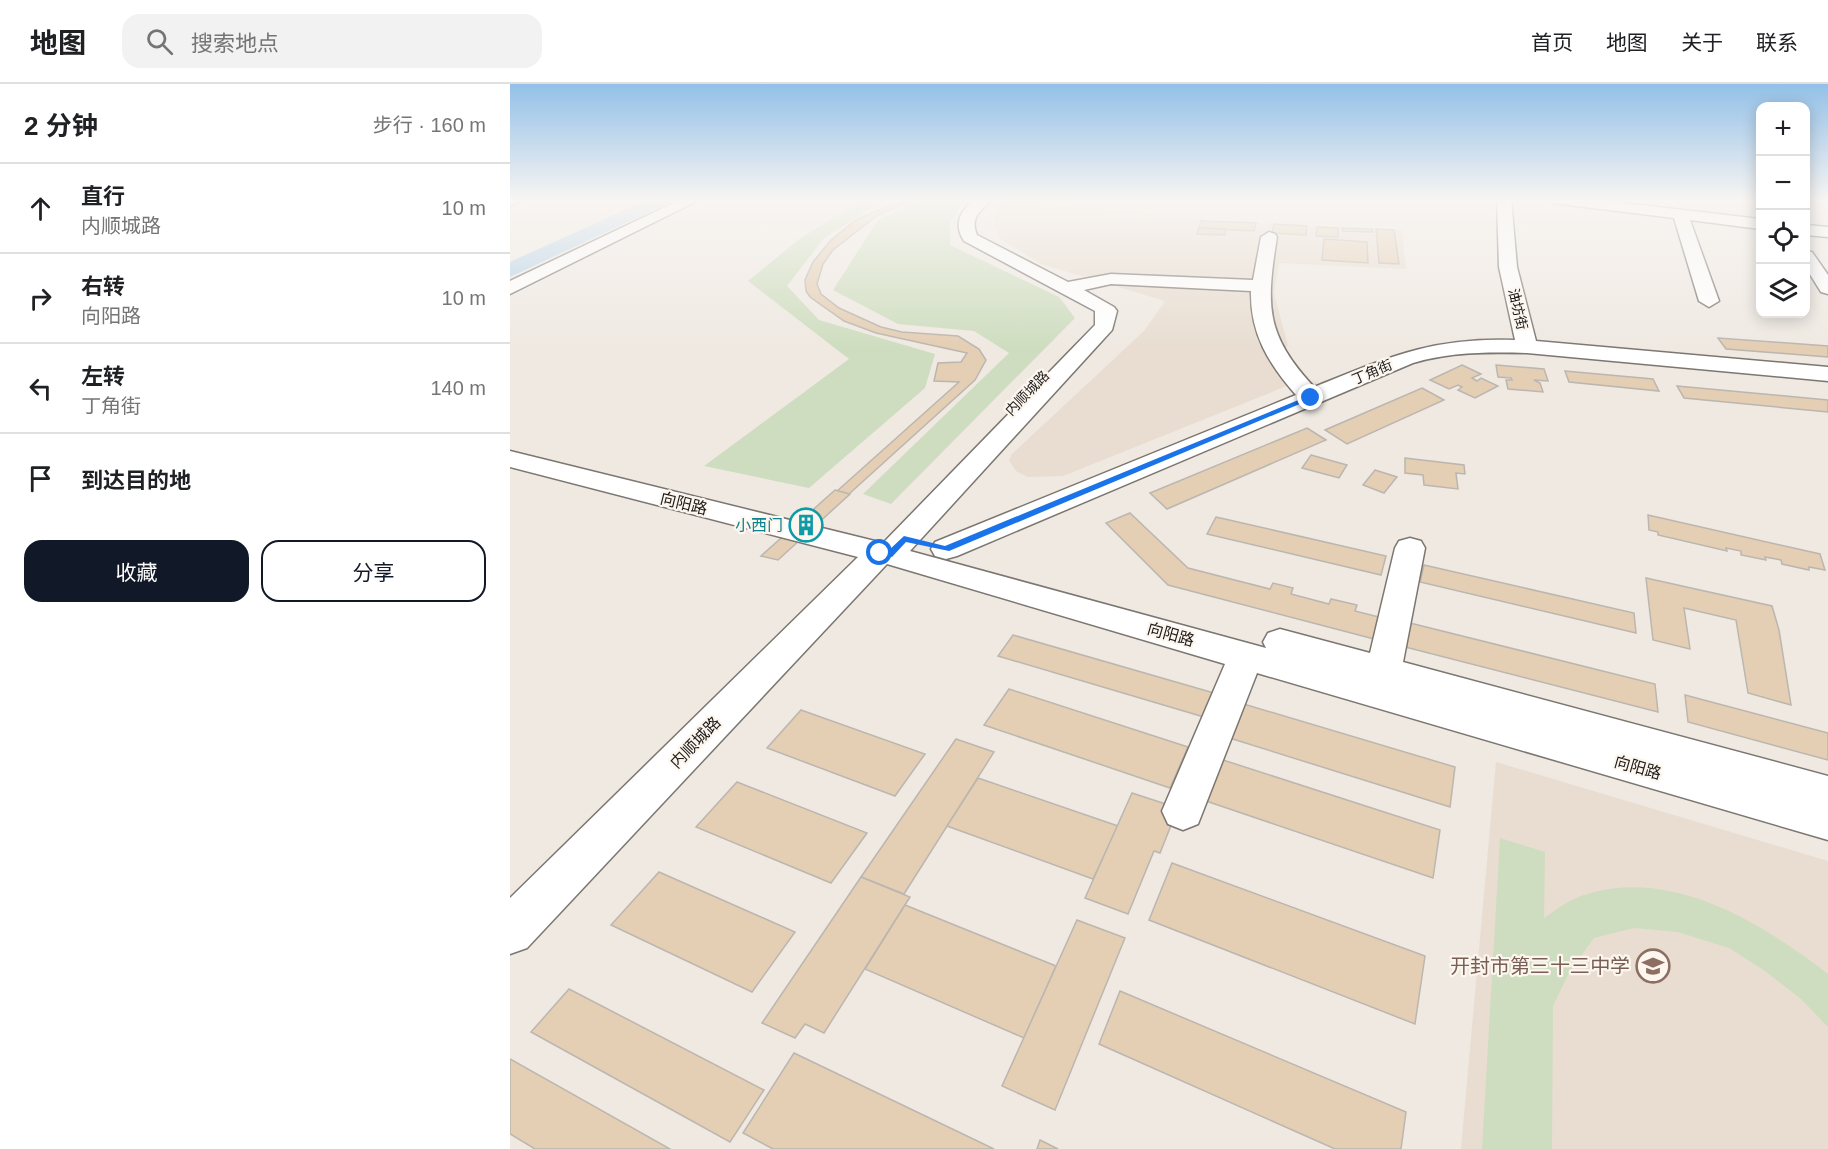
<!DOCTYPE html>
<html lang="zh">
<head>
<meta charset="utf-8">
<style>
	:root { --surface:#fff; --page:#f2f2f2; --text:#202124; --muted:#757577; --line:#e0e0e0; --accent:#111827 }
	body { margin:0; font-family:Helvetica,"Noto Sans SC",sans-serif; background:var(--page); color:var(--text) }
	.controls { position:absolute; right:18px; top:18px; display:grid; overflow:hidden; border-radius:12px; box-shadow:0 3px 15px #0003 }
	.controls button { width:54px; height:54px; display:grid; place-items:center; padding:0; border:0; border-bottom:2px solid var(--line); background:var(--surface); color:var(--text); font:30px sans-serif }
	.stop { position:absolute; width:18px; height:18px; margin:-14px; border:4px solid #1a73e8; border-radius:50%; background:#fff }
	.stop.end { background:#1a73e8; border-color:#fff; box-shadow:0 2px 6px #0008 }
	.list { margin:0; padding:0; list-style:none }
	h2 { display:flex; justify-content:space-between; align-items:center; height:78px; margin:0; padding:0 24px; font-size:26px }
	h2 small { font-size:20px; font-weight:400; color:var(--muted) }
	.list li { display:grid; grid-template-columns:39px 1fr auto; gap:18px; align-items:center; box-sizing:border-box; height:90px; padding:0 24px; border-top:2px solid var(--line) }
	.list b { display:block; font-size:22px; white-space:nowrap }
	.list p { margin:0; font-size:20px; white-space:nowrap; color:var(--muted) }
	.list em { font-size:20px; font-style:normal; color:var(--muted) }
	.actions { display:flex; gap:12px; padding:18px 24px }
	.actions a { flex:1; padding:14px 0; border:2px solid var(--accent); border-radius:18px; text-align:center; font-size:21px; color:var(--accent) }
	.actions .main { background:var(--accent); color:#fff }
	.icon { flex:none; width:33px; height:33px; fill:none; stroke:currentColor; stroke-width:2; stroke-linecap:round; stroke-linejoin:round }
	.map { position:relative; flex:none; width:1318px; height:1065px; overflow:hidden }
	header { display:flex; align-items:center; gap:36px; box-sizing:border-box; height:84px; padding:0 30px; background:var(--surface); border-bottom:2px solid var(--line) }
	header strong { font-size:28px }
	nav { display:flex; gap:33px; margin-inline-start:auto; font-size:21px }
	.search { width:420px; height:54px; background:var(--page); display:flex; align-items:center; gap:15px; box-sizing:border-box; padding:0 21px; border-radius:18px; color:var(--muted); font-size:22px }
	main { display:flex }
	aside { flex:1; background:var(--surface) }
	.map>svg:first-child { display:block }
</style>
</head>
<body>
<header>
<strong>地图</strong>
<div class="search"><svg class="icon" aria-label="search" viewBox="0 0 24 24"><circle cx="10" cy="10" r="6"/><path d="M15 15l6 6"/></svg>搜索地点</div>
<nav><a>首页</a><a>地图</a><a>关于</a><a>联系</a></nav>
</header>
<main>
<aside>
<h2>2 分钟<small>步行 · 160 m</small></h2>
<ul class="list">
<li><svg class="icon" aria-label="ahead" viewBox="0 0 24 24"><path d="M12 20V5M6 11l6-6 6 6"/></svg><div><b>直行</b><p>内顺城路</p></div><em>10 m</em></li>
<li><svg class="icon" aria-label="right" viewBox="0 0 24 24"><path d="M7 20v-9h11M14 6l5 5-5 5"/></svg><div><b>右转</b><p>向阳路</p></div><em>10 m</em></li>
<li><svg class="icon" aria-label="left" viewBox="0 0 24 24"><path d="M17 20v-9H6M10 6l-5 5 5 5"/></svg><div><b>左转</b><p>丁角街</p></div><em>140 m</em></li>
<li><svg class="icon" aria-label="arrive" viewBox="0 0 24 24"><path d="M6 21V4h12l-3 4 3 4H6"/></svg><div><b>到达目的地</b></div></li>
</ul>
<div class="actions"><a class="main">收藏</a><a>分享</a></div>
</aside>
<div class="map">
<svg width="1318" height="1065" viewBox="0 0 1318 1065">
	<rect width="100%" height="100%" fill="#efe9e2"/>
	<g fill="#e8ddd0">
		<polygon points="497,116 706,137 892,146 896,185 769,179 764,209 778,262 772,264 783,283 799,293 553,392 518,393 506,387 499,376 502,370 634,247 655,217 531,180 490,155 482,132"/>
		<polygon points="986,678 1318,777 1318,1065 951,1065"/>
	</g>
	<g fill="#ceddbf">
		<polygon points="353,115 375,115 314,154 277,202 309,236 425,270 415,304 299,404 194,382 339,275 238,197 291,154"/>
		<polygon points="414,115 454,115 440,139 440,161 549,213 565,234 381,420 353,410 499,269 464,247 388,240 323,206 368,136"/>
		<path d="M 990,754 L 1035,768 L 1034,834 C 1047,825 1059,816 1074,811 C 1161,782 1252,839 1318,890 L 1318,943 L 1291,915 L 1255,887 L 1219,864 L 1168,848 L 1124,844 L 1084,854 L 1060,887 L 1043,922 L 1042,1065 L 972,1065 Z"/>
	</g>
	<polygon fill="#b4d2e7" points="139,115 167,115 0,193 0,178"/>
	<g fill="#e4ceb4" stroke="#bbb6af" stroke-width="1.5">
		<polygon points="394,115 406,115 368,131 323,166 313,180 307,200 311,210 329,224 371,243 392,248 448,252 469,265 476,276 465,296 339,410 327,407 449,298 424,297 428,279 451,278 457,269 366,249 334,237 300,213 296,207 295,196 303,178 321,156 346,136"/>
		<polygon points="691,137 746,139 744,147 689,144"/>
		<polygon points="764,140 797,142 796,151 762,149"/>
		<polygon points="807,143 828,144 828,153 806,152"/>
		<polygon points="689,144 716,145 715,151 687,150"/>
		<polygon points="832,144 862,145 863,148 833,147"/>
		<polygon points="866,145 884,146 889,180 869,179"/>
		<polygon points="814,155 857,158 858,179 812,176"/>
		<polygon points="1208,254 1318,262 1318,273 1216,265"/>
		<polygon points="952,281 971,290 962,294 967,297 971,294 988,302 965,314 948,306 952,303 948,301 939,305 920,296"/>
		<polygon points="986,281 1034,285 1038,297 1024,296 1030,299 1033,308 998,305 996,296 1002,296 1001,294 988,293"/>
		<polygon points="1055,287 1143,295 1149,307 1059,298"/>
		<polygon points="1167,302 1318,316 1318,328 1174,314"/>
		<polygon points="912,304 934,316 837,360 815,346"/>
		<polygon points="797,344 816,356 657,425 640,409"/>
		<polygon points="801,371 837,381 829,394 792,384"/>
		<polygon points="895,374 954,381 955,390 946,389 948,405 914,401 913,391 895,389"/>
		<polygon points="865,386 887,393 874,409 853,401"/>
		<polygon points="325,406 340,410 268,476 251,472"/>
		<polygon points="620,429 678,484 760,505 763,499 783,504 781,510 819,520 821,515 847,521 845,527 873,534 868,556 658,501 596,439"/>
		<polygon points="1138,431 1310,470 1315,486 1299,483 1299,486 1272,480 1271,476 1255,473 1256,476 1231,471 1231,467 1216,464 1217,467 1148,451 1148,448 1139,446"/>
		<polygon points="706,433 876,472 871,491 697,450"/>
		<polygon points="914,481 1124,529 1126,549 910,498"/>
		<polygon points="1136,494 1262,522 1269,546 1281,621 1238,609 1226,536 1174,524 1180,565 1143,556"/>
		<polygon points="900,539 1145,600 1148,628 895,563"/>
		<polygon points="503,551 704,609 694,633 488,572"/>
		<polygon points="499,605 678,663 660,704 474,641"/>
		<polygon points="1175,611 1318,649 1318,676 1178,638"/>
		<polygon points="727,618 945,683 940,723 713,652"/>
		<polygon points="291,626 415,670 385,712 257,664"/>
		<polygon points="446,655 484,668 394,810 351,793"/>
		<polygon points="710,675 930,746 923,794 693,716"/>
		<polygon points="468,694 608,742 583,795 437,742"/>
		<polygon points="227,698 357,749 321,799 186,743"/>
		<polygon points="622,709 668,724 650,769 644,767 618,830 575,814"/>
		<polygon points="662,779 915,872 905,940 639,836"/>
		<polygon points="149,788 285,848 242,908 101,841"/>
		<polygon points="351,793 400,813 314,949 295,940 285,954 252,939"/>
		<polygon points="395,821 546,882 514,954 355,885"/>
		<polygon points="567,836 615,854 545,1026 492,1002"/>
		<polygon points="59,905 254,1006 220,1058 21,948"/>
		<polygon points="610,907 896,1028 891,1065 825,1065 589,960"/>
		<polygon points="284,969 484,1065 263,1065 233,1049"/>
		<polygon points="0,975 160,1065 25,1065 0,1050"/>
		<polygon points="530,1056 548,1065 527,1065"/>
	</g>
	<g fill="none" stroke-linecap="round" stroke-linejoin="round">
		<g stroke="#7b7670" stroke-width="3">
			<g id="minor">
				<polygon points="172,115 191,115 0,210 0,197"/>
				<path d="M 465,115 L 482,115 C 472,127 459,132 467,151 L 558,198 L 601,190 L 743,196 L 751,153 L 759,148 L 765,150 L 767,153 C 756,222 755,250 804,303 C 879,273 922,253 1005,256 L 989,183 L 987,115 L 1001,115 L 1007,183 L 1026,257 L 1318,283 L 1318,297 L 1017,269 C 978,268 940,268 903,279 L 447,472 L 436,475 L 425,472 L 421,465 L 425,458 L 786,311 C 759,280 740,250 741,207 L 601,200 L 574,206 L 604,223 L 607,227 L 602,246 L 400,467 L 756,564 L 753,558 L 758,549 L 770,545 L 860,569 L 885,464 L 889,457 L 900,454 L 911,457 L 915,464 L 893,578 L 1318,692 L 1318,756 L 747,589 L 688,740 L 673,746 L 658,740 L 652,727 L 715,580 L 377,480 L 17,864 L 0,870 L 0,814 L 348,473 L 0,383 L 0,367 L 373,459 L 585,241 L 585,227 L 454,157 C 443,140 450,127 465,115 Z"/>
				<polygon points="1035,115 1080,115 1250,135 1250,145 1180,136 1209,217 1199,223 1189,217 1164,134 1042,119"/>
				<polygon points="1296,141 1318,143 1318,153 1296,151"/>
				<polygon points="1296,167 1302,168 1318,191 1318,210 1311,208 1296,184"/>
			</g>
		</g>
		<g stroke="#7b7670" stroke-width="3">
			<polygon id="major" points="0,115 15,115 0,122"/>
		</g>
		<use href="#minor" fill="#fff" fill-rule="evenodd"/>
		<use href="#major" fill="#fff" fill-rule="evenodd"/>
	</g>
	<linearGradient id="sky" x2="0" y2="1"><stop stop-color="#93c0e8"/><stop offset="0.44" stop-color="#f8f5f2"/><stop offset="1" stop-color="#f8f5f2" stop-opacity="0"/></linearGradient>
	<rect width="1318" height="264" fill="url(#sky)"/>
	<polygon fill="#1a73e8" points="798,312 804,314 439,467 396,458 382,473 365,469 370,466 377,468 394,452 435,462"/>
	<defs>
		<g id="building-ring" transform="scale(1.725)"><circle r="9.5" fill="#fcf6ef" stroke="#0f9aa8" stroke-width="1.5"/><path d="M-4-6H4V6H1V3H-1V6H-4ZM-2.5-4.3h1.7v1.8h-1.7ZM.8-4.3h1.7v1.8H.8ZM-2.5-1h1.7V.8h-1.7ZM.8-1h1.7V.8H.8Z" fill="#0f9aa8"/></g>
		<g id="school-ring" transform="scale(1.725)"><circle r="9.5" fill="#fcf6ef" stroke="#8d6e63" stroke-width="1.5"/><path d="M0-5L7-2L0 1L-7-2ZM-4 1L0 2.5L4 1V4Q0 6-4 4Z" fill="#8d6e63"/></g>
	</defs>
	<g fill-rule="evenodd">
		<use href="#building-ring" x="296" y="441"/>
		<use href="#school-ring" x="1143" y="882"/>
	</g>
	<g text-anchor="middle" stroke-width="4.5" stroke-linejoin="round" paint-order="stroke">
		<g font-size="14" fill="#1d1b19" stroke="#fcf6ef">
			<text transform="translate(1008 225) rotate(77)" y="5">油坊街</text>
			<text transform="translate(862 288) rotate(-23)" y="5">丁角街</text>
			<text transform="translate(517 309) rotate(-46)" y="5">内顺城路</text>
		</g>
		<g font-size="16" fill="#1d1b19" stroke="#fcf6ef">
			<text transform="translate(174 419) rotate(14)" y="6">向阳路</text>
			<text transform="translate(661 550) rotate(16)" y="6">向阳路</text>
			<text transform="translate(185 658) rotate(-46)" y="6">内顺城路</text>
			<text transform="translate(1128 683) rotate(16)" y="6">向阳路</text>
		</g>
		<g font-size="16" fill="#0d838f" stroke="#fcf6ef" text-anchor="end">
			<text x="273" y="447">小西门</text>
		</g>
		<g font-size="20" fill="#785e54" stroke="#fcf6ef" text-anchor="end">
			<text x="1120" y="889">开封市第三十三中学</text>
		</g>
	</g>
</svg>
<div class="controls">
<button>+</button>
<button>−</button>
<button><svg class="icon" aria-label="locate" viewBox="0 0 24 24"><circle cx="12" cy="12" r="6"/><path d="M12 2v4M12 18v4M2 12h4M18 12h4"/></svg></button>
<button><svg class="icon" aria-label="layers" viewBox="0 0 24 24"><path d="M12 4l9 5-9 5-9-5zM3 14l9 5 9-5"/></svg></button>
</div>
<div class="stop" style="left:370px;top:469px"></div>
<div class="stop end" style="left:801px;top:314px"></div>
</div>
</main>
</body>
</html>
